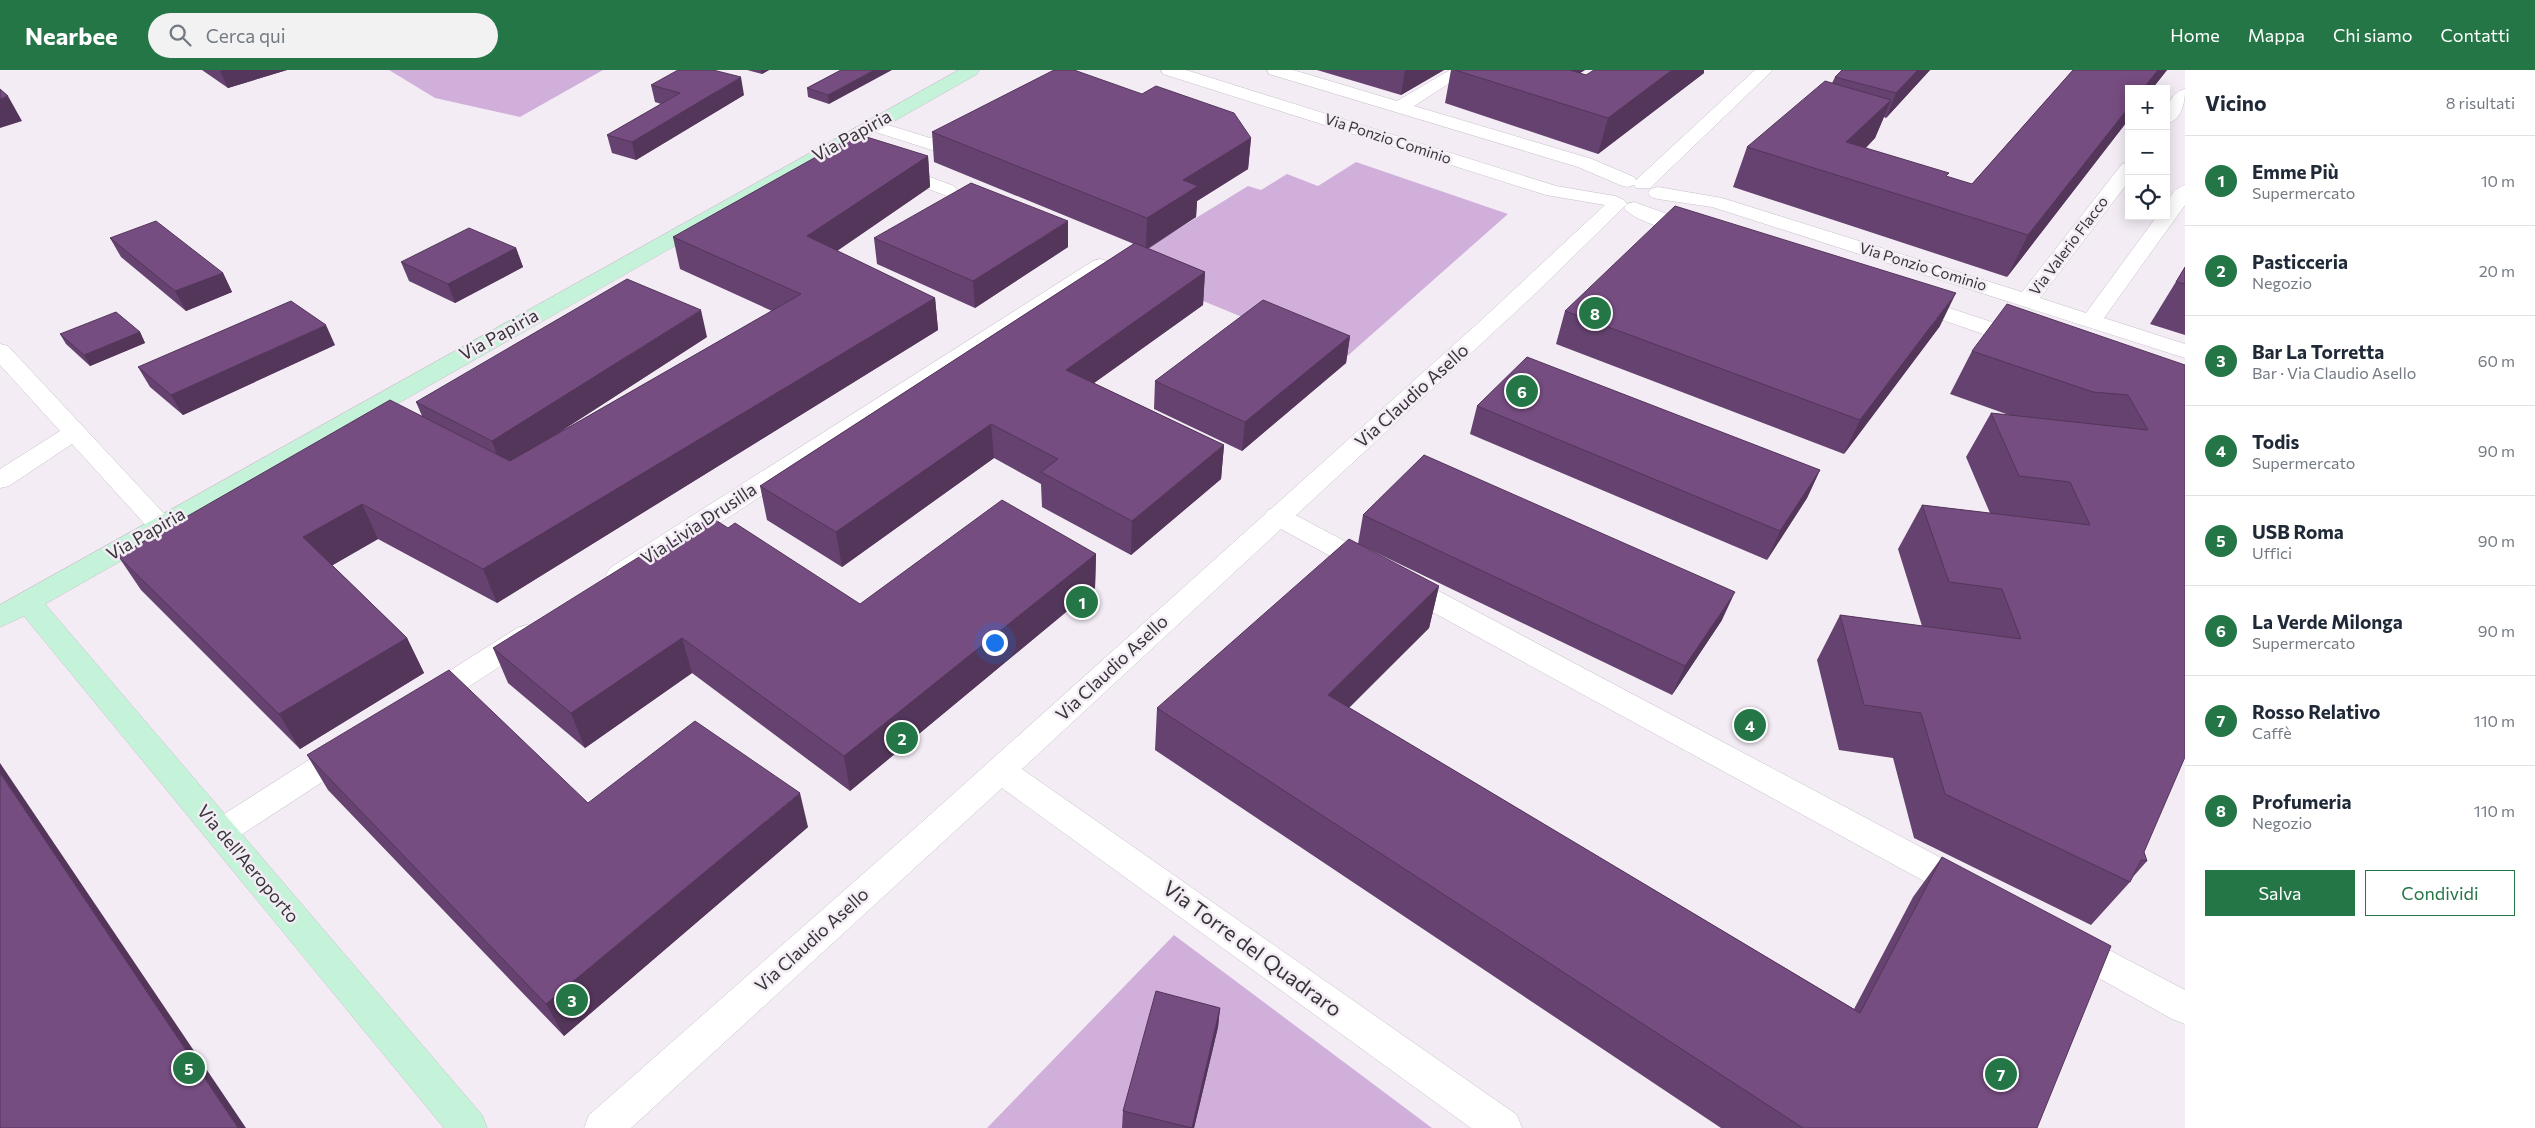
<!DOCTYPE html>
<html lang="it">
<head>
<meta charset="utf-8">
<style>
	:root { --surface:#fff; --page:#f2f2f3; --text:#1f2937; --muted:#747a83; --line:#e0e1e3; --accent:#247647 }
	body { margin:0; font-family:Commissioner,sans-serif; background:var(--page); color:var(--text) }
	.controls { position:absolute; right:15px; top:15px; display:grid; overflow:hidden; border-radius:0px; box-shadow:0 2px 12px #0003 }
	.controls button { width:45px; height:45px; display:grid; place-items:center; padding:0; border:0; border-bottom:1px solid var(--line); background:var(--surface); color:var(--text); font:25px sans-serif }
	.you { position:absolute; left:994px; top:572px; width:18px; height:18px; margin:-12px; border:4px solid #fff; border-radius:50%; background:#1a73e8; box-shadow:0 0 0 8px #1a73e833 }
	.badge { display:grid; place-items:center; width:32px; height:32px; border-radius:50%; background:var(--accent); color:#fff; font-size:16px; font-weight:700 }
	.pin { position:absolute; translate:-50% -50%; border:2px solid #fff; box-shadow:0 1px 5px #0006 }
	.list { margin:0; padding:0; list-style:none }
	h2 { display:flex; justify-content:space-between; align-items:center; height:65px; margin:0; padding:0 20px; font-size:21px }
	h2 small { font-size:16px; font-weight:400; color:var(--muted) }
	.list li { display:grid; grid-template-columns:32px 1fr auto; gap:15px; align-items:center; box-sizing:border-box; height:90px; padding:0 20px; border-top:1px solid var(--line) }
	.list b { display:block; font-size:19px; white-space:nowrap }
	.list p { margin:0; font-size:16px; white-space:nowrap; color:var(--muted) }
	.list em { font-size:16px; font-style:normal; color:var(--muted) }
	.actions { display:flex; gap:10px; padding:15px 20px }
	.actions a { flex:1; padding:11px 0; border:1px solid var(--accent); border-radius:0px; text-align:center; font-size:18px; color:var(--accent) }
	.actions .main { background:var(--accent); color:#fff }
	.icon { flex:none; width:28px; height:28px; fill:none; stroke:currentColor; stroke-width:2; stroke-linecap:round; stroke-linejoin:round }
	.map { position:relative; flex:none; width:2185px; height:1058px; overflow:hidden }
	header { display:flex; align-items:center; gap:30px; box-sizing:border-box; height:70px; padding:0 25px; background:var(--accent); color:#fff }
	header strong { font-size:24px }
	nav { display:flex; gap:28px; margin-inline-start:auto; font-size:18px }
	.search { width:350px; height:45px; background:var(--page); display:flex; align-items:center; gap:12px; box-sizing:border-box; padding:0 18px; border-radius:28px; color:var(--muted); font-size:19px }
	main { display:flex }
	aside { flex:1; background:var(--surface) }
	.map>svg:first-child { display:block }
</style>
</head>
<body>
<header>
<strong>Nearbee</strong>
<div class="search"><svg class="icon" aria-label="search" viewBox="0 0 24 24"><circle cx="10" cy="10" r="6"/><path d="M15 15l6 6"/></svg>Cerca qui</div>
<nav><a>Home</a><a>Mappa</a><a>Chi siamo</a><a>Contatti</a></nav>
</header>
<main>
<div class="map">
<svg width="2185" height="1058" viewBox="0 0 2185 1058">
	<rect width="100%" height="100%" fill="#f3ecf5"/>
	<g fill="#d0b0da">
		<polygon points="389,0 603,0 520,47 435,28"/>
		<polygon points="1356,92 1508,144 1344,289 1118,196 1248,116 1261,120 1287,104 1318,116"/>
		<polygon points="1174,865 1432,1058 987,1058"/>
	</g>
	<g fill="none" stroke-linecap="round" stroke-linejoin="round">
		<g stroke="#c6c0c7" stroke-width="1">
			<g id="lane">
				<polygon points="895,94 954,116 957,120 954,124 947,126 888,104 886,100 888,96"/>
				<polygon points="0,274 8,276 170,450 174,456 170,462 161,465 152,462 72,374 9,416 0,418 0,399 60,361 0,295"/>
				<polygon points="1277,438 1286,440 1977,807 1982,817 1977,827 1965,831 1953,827 1268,452 1264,446 1268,440"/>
				<polygon points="2073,861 2185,920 2185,954 2172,949 2061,887 2056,876 2061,865"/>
			</g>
		</g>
		<g stroke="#c6c0c7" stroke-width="1">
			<g id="street">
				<polygon points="1161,0 1186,0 1556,116 1615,126 1624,130 1627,134 1537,222 1022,699 1517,1045 1522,1058 1471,1058 1002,718 631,1058 584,1058 589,1045 922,752 1477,254 1605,135 1546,125 1163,4"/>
				<polygon points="1267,0 1293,0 1397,31 1450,0 1470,0 1414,36 1592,89 1634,107 1636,110 1755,0 1773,0 1650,118 1636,118 1634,115 1627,117 1620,115 1578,97 1269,4"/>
				<path d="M 2185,19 C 2185,33 2182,50 2166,54 C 2166,40 2169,23 2185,19 Z"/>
				<path d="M 872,50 L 930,68 C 943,62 958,49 972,52 L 975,56 L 972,60 L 932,80 L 866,59 L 863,55 L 866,51 Z"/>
				<path d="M 2129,92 L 2129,111 L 2040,228 L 2086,243 L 2157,146 L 2166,146 C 2166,133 2171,119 2185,115 L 2185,135 L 2104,248 L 2185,274 L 2185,288 L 1712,137 L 1658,129 L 1651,127 L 1648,123 L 1651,119 L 1658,117 L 1722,128 L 2022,222 L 2122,94 Z"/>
				<path d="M 1634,132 L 1703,157 L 1706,161 L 1703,165 L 1696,167 C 1679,163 1634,152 1624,138 L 1627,134 Z"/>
				<polygon points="1100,189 1107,191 1110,195 1107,199 630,512 620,514 610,512 606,505 610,498 1093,191"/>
				<polygon points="1910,225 2034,266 2037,271 2034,276 2026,278 2018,276 1902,236 1899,231 1902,226"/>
				<polygon points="527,555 537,558 541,565 537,572 436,638 426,641 416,638 411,630 416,622 517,558"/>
				<polygon points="348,668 359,672 363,680 359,688 232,771 221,775 210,771 205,762 210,753 337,672"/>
			</g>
		</g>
		<g stroke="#c6c0c7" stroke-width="1">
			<polygon id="secondary" points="959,0 979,0 977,4 45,534 482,1045 487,1058 444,1058 24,546 0,557 0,535"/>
		</g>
		<use href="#lane" fill="#fff" fill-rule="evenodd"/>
		<use href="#street" fill="#fff" fill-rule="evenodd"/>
		<use href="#secondary" fill="#c5f3da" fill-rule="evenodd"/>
	</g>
	<g fill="#65426f">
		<polygon points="202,0 287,0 228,18"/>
		<polygon points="747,0 769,0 762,4"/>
		<polygon points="841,0 829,34 808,27 807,18"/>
		<polygon points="1317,0 1444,0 1401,25"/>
		<polygon points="1451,0 1585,0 1580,3 1586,5 1704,3 1598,84 1445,33"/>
		<polygon points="1842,0 1930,0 1886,48 1884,47 1875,68 1866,78 1947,107 1972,114 2073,0 2167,0 2152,19 2129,19 2129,49 2007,207 1733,117 1747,77 1832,13 1835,7"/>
		<polygon points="651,15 744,25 636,90 612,83 607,65 661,34 655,32"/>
		<polygon points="1142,24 1251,68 1248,99 1197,131 1196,147 1148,179 1205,202 1203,235 1094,313 1224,375 1221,409 1131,485 1042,437 1041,414 994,388 842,497 767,450 760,416 1134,174 934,92 932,62"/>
		<polygon points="928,86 930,117 837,181 935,228 938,260 497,533 378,469 332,495 407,568 424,603 300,679 141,520 118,486 422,346 416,332 707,267 557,364 772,241 680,199 673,167"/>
		<polygon points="110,168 223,203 232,222 186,241 121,187"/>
		<polygon points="874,168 1068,177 975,238 877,194"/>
		<polygon points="516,178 523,197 455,233 409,211 401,192"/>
		<polygon points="2185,197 2185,265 2150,254"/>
		<polygon points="1565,241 1940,256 1844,384 1556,274"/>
		<polygon points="140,262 145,273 90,296 66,274 60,264"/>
		<polygon points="1350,266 1346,293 1242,381 1154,339 1155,311"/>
		<polygon points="335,275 183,345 150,317 138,297"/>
		<polygon points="1972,281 2185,295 2144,782 2147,791 2132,808 2130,812 2091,855 1914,768 1893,688 1839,680 1817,590 1840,545 1922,556 1898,479 1922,435 1990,443 1966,387 1991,343 2009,345 1950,324"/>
		<polygon points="1477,336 1820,400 1807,428 1767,490 1470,364"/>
		<polygon points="1363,445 1722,550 1672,625 1358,474"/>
		<polygon points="728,458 860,534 1096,484 1095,518 850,721 692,603 585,678 508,613 493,578 651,485"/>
		<polygon points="1439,516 1429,558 1349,638 1854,939 1913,827 1942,787 2037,1058 1721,1058 1155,680 1157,638"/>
		<polygon points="307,685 588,733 808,757 564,966 328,720"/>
		<polygon points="1220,938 1218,957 1194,1058 1122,1058 1123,1041"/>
	</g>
	<g fill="#53365a">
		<polygon points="223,0 287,0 228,18 220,1"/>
		<polygon points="761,0 769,0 762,4"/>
		<polygon points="874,0 892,0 829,34 828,25"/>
		<polygon points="1405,0 1444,0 1401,25"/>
		<polygon points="1546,0 1585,0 1540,27"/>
		<polygon points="1672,0 1704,0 1704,3 1598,84 1608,48"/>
		<polygon points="1918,0 1930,0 1886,48 1896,23"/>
		<polygon points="2158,0 2167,0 2152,19 2143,19"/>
		<polygon points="741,7 744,25 636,90 632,72"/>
		<polygon points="8,26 22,51 0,58 0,29"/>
		<polygon points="1891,30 1875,68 1837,105 1846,72"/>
		<polygon points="2129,37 2129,49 2007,207 2028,165"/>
		<polygon points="1251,68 1248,99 1197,131 1196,147 1146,179 1147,148 1183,110"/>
		<polygon points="928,86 930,117 812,198 807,166"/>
		<polygon points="1068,151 1068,177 975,238 973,211"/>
		<polygon points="516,178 523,197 455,233 448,214"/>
		<polygon points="1205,202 1203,235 1066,333 1066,300"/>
		<polygon points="223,203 232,222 186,241 175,221"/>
		<polygon points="1956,223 1940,256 1844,384 1860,350"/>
		<polygon points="935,228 938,260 497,533 483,499"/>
		<polygon points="701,240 707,267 502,399 492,371"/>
		<polygon points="326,255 335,275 183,345 171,325"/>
		<polygon points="140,262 145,273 90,296 84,285"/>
		<polygon points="1350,266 1346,293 1242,381 1245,352"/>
		<polygon points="991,354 994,388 842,497 836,462"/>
		<polygon points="1224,375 1221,409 1131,485 1132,451"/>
		<polygon points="1820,400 1807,428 1767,490 1780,461"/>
		<polygon points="362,434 378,469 321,502 303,467"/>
		<polygon points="1096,484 1095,518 850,721 844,686"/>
		<polygon points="1439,516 1429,558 1320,666 1328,625"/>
		<polygon points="1735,522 1722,550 1672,625 1685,596"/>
		<polygon points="407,568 424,603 300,679 279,644"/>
		<polygon points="682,568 692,603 585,678 571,643"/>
		<polygon points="0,693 246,1058 238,1058 0,703"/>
		<polygon points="800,723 808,757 564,966 546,934"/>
		<polygon points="1220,938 1218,957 1194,1058 1192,1058"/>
	</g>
	<g fill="#764d81" stroke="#53365a">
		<polygon points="678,0 713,0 741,7 632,72 607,65 680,23 651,15"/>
		<polygon points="841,0 874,0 828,25 807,18"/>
		<polygon points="1054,0 1074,0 1142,24 1156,16 1234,43 1251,68 1183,110 1198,116 1147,148 932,62"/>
		<polygon points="1455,0 1570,0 1586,5 1594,0 1672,0 1608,48"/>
		<polygon points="1842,0 1918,0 1896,23 1835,7"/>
		<polygon points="2073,0 2158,0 2143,19 2129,19 2129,37 2028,165 1747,77 1825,11 1891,30 1846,72 1949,103 1946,106 1972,114"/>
		<polygon points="0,19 8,26 0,29"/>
		<polygon points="857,64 928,86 807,166 935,228 483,499 362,434 303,467 407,568 279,644 118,486 390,330 510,391 801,224 673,167"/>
		<polygon points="971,113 1068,151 973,211 874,168"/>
		<polygon points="1675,136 1956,223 1860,350 1565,241"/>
		<polygon points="156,151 223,203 175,221 110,168"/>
		<polygon points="469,158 516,178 448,214 401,192"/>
		<polygon points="1135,173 1205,202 1066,300 1224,375 1132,451 1041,402 1058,389 991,354 836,462 760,416"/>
		<polygon points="2185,197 2185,214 2176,212"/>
		<polygon points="627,209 701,240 492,371 416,332"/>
		<polygon points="1263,230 1350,266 1245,352 1155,311"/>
		<polygon points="291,231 326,255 171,325 138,297"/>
		<polygon points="2007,234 2185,295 2185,687 2144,782 2147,791 2141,790 2130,812 1945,724 1921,643 1864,635 1840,545 2021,569 2002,519 1949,512 1922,435 2090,455 2070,412 2019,406 1991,343 2148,360 2128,325 2093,322 1972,281"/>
		<polygon points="116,242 140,262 84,285 60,264"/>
		<polygon points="1527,287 1820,400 1780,461 1477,336"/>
		<polygon points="1424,385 1735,522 1685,596 1363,445"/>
		<polygon points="1002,430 1096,484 844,686 682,568 571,643 493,578 647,482 651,485 711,447 728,458 735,453 860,534"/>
		<polygon points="1349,469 1439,516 1328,625 1860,943 1942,787 2111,876 2037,1058 1803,1058 1157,638"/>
		<polygon points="449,600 588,733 695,651 800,723 546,934 307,685"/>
		<polygon points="0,703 238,1058 0,1058"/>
		<polygon points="1156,921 1220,938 1192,1058 1123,1041"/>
	</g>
	<g text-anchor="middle" stroke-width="5" stroke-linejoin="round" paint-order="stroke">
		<g font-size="15" fill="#373538" stroke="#f3ecf5">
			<text transform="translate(1388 69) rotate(18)" y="5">Via Ponzio Cominio</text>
			<text transform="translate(2069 176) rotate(-53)" y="5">Via Valerio Flacco</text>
			<text transform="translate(1923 197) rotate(17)" y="5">Via Ponzio Cominio</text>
		</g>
		<g font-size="18" fill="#373538" stroke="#f3ecf5">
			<text transform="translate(852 66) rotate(-29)" y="6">Via Papiria</text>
			<text transform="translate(499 265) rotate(-29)" y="6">Via Papiria</text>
			<text transform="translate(1412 326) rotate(-42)" y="6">Via Claudio Asello</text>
			<text transform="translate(699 454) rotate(-33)" y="6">Via Livia Drusilla</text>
			<text transform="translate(146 464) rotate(-30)" y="6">Via Papiria</text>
			<text transform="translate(1112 598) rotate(-43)" y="6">Via Claudio Asello</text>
			<text transform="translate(248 794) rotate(50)" y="6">Via dell'Aeroporto</text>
			<text transform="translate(812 870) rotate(-42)" y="6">Via Claudio Asello</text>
		</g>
		<g font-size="21" fill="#373538" stroke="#f3ecf5">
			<text transform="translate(1252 879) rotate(36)" y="7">Via Torre del Quadraro</text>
		</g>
	</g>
</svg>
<div class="controls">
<button>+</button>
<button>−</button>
<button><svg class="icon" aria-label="locate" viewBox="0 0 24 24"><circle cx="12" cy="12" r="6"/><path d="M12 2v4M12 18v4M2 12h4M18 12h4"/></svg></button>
</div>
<div class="you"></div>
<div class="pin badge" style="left:1082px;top:532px">1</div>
<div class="pin badge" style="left:902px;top:668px">2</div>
<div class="pin badge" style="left:572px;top:930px">3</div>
<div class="pin badge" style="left:1750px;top:655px">4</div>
<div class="pin badge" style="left:189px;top:998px">5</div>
<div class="pin badge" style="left:1522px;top:321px">6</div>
<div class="pin badge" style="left:2001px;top:1004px">7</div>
<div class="pin badge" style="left:1595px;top:243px">8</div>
</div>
<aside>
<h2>Vicino<small>8 risultati</small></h2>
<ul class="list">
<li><span class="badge">1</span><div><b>Emme Più</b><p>Supermercato</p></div><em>10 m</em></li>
<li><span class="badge">2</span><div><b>Pasticceria</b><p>Negozio</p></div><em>20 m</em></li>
<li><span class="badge">3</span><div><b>Bar La Torretta</b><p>Bar · Via Claudio Asello</p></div><em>60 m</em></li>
<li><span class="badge">4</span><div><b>Todis</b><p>Supermercato</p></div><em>90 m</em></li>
<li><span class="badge">5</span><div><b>USB Roma</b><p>Uffici</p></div><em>90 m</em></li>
<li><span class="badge">6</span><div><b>La Verde Milonga</b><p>Supermercato</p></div><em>90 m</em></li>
<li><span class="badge">7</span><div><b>Rosso Relativo</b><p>Caffè</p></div><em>110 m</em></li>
<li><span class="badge">8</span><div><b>Profumeria</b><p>Negozio</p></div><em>110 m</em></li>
</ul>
<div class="actions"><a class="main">Salva</a><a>Condividi</a></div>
</aside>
</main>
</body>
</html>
